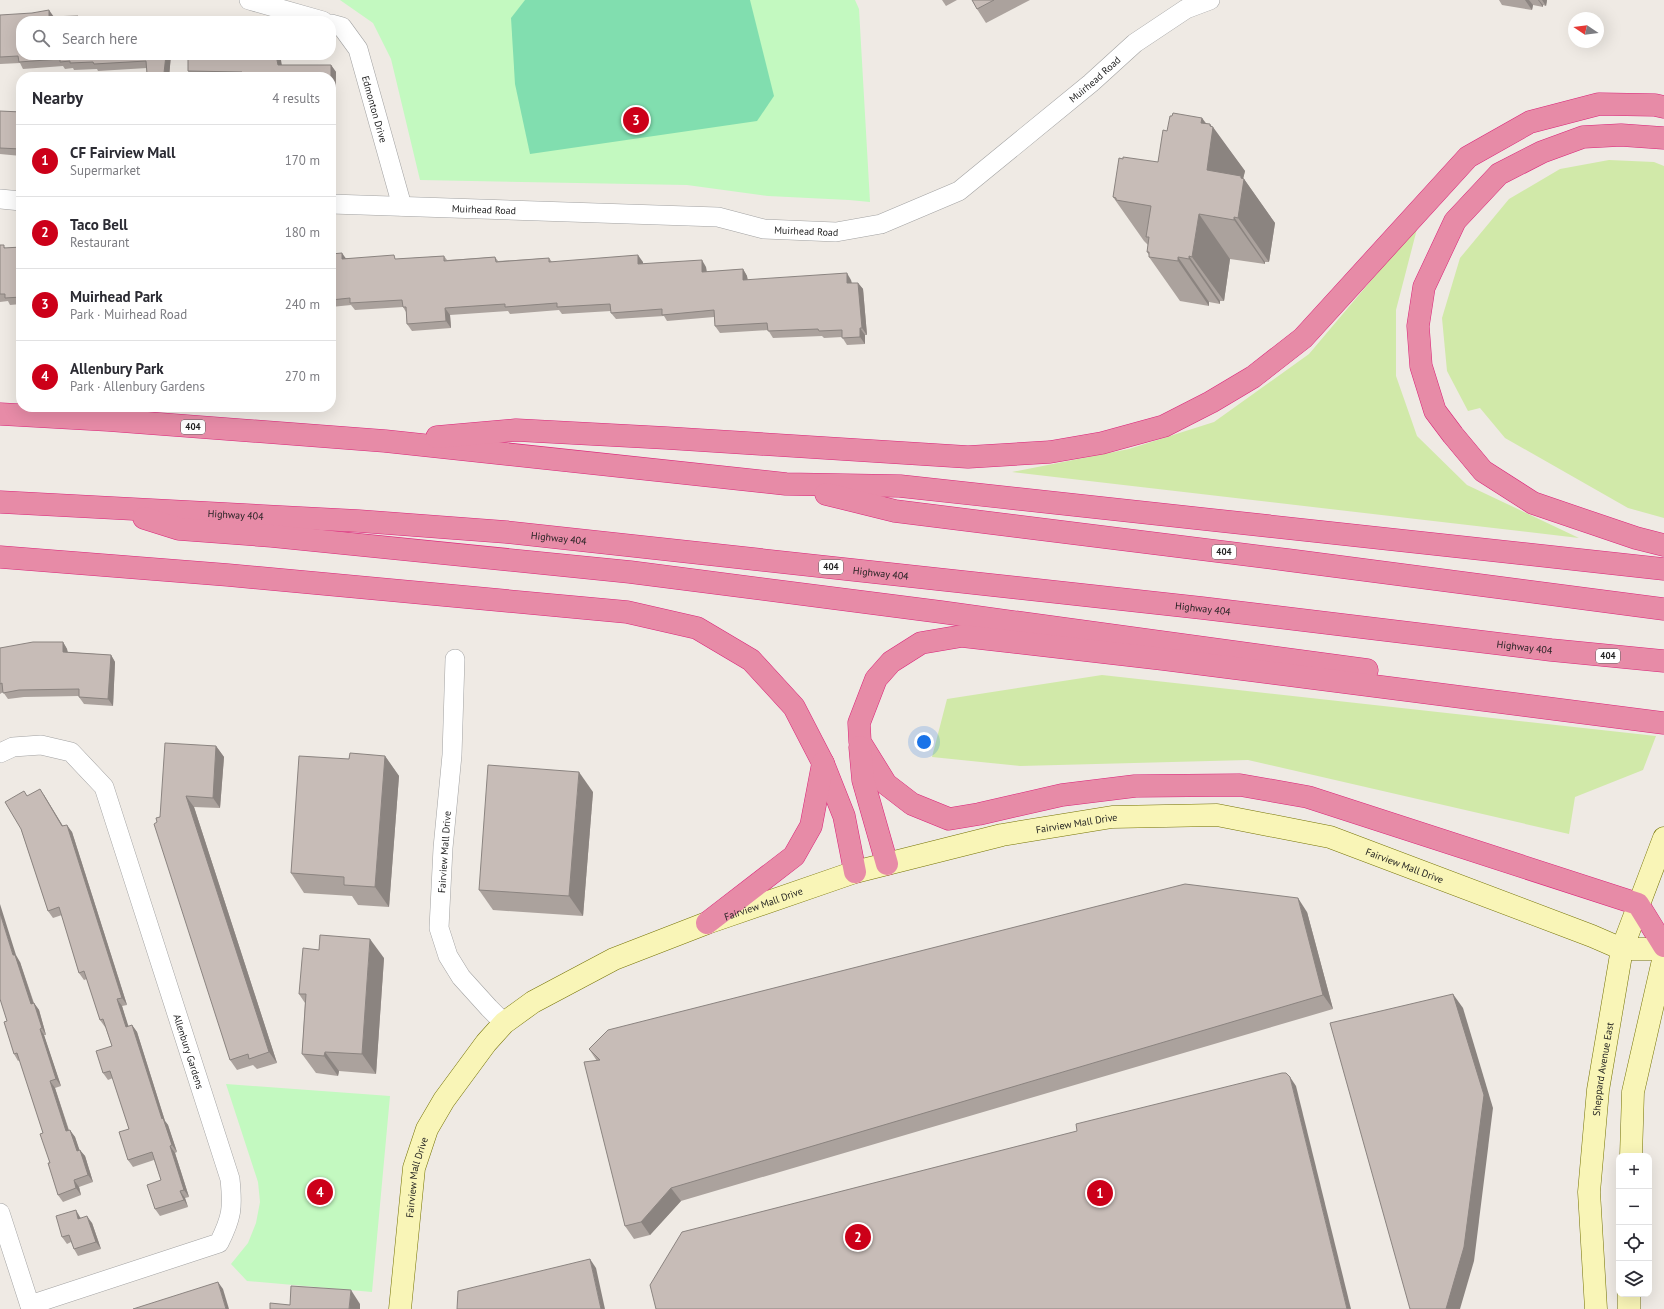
<!DOCTYPE html>
<html lang="en">
<head>
<meta charset="utf-8">
<style>
	:root { --surface:#fff; --page:#f7f7f7; --text:#2b2b33; --muted:#7c7c81; --line:#e1e1e2; --accent:#cc0019 }
	body { margin:0; font-family:"PT Sans",sans-serif; background:var(--page); color:var(--text) }
	.controls { position:absolute; right:12px; bottom:12px; display:grid; overflow:hidden; border-radius:8px; box-shadow:0 4px 16px #0002 }
	.controls button { width:36px; height:36px; display:grid; place-items:center; padding:0; border:0; border-bottom:1px solid var(--line); background:var(--surface); color:var(--text); font:20px sans-serif }
	.compass { position:absolute; left:1568px; top:12px; width:36px; height:36px; border-radius:50%; background:var(--surface); box-shadow:0 4px 16px #0002; rotate:283deg }
	.you { position:absolute; left:924px; top:742px; width:14px; height:14px; margin:-10px; border:3px solid #fff; border-radius:50%; background:#1a73e8; box-shadow:0 0 0 6px #1a73e833 }
	.badge { display:grid; place-items:center; width:26px; height:26px; border-radius:50%; background:var(--accent); color:#fff; font-size:13px; font-weight:700 }
	.pin { position:absolute; translate:-50% -50%; border:2px solid #fff; box-shadow:0 1px 4px #0006 }
	.list { margin:0; padding:0; list-style:none }
	h2 { display:flex; justify-content:space-between; align-items:center; height:52px; margin:0; padding:0 16px; font-size:17px }
	h2 small { font-size:13px; font-weight:400; color:var(--muted) }
	.list li { display:grid; grid-template-columns:26px 1fr auto; gap:12px; align-items:center; box-sizing:border-box; height:72px; padding:0 16px; border-top:1px solid var(--line) }
	.list b { display:block; font-size:15px; white-space:nowrap }
	.list p { margin:0; font-size:13px; white-space:nowrap; color:var(--muted) }
	.list em { font-size:13px; font-style:normal; color:var(--muted) }
	.icon { flex:none; width:22px; height:22px; fill:none; stroke:currentColor; stroke-width:2; stroke-linecap:round; stroke-linejoin:round }
	.map { position:relative; flex:none; width:1664px; height:1309px; overflow:hidden }
	.search { position:absolute; background:var(--surface); box-shadow:0 4px 16px #0002; left:16px; top:16px; width:320px; height:44px; display:flex; align-items:center; gap:10px; box-sizing:border-box; padding:0 14px; border-radius:16px; color:var(--muted); font-size:15px }
	.panel { position:absolute; background:var(--surface); box-shadow:0 4px 16px #0002; left:16px; top:72px; width:320px; height:340px; border-radius:16px }
	.map>svg:first-child { display:block }
</style>
</head>
<body>
<div class="map">
<svg width="1664" height="1309" viewBox="0 0 1664 1309">
	<rect width="100%" height="100%" fill="#efeae4"/>
	<g fill="#d1e9a9">
		<polygon points="1609,160 1654,162 1664,166 1664,518 1628,508 1505,438 1480,408 1468,411 1447,371 1442,318 1460,258 1509,199 1560,169"/>
		<polygon points="1418,225 1396,310 1396,376 1417,436 1467,485 1579,538 1012,472 1129,449 1214,422 1309,354"/>
		<polygon points="1102,675 1656,736 1643,770 1575,797 1569,834 1248,760 1020,766 932,757 947,699"/>
	</g>
	<g fill="#c3f9c0">
		<polygon points="340,0 855,0 859,9 870,202 849,200 768,196 687,185 420,180 391,59 373,23"/>
		<polygon points="226,1084 390,1096 372,1292 247,1281 231,1264 248,1243 256,1223 260,1202 258,1182"/>
	</g>
	<polygon fill="#81deaf" points="525,0 750,0 774,96 757,121 530,154 515,84 511,18"/>
	<g fill="none" stroke-linecap="round" stroke-linejoin="round">
		<g stroke="#a2a2a2" stroke-width="20">
			<g id="street">
				<polyline points="249,0 323,21"/>
				<path id="s1" d="M 331,24 L 342,27 L 358,49 L 402,206"/>
				<polyline points="0,199 21,201"/>
				<path id="s2" d="M 331,204 L 718,217 L 764,229 L 836,232 L 881,224 L 959,191 L 1091,83 L 1135,43 L 1186,9 L 1210,0"/>
				<polyline points="455,659 452,755 443,848 439,928 448,956 461,977 489,1008 504,1023"/>
				<path id="s3" d="M 0,753 L 13,747 L 41,745 L 71,752 L 104,787 L 230,1179 C 233,1208 232,1217 219,1243 L 30,1305"/>
				<polyline points="0,1213 31,1309"/>
			</g>
		</g>
		<g stroke="#757305" stroke-width="23">
			<g id="secondary">
				<polyline points="1631,1156 1633,1092 1664,956"/>
				<polyline points="1629,1294 1629,1309"/>
				<path id="s4" d="M 400,1309 L 414,1168 L 427,1129 L 444,1100 L 486,1043 L 504,1023 L 533,1002 L 614,959 L 707,923 L 855,872 L 1002,835 L 1112,817 L 1217,815 L 1330,837 L 1592,936 L 1622,949 L 1664,949"/>
				<path id="s5" d="M 1596,1309 L 1589,1192 L 1598,1090 L 1622,949 L 1664,838"/>
			</g>
		</g>
		<g stroke="#da2479" stroke-width="23">
			<g id="highway">
				<polyline points="1664,138 1621,135 1583,137 1542,152 1499,174 1455,221 1424,287 1418,326 1421,366 1435,411 1453,435 1483,471 1533,503 1636,538 1664,545"/>
				<polyline points="0,414 108,420 385,441 786,484 900,486 1664,569"/>
				<polyline points="437,437 516,430 667,438 968,457 1050,452 1102,443 1164,426 1211,402 1253,377 1303,338 1468,157 1530,122 1599,104 1655,105 1664,107"/>
				<polyline points="826,494 895,511 1288,560 1664,609"/>
				<path id="s6" d="M 0,502 L 359,521 L 506,532 L 1202,608 L 1551,650 L 1664,661"/>
				<polyline points="144,518 179,529 272,536 630,572 941,612 1367,670"/>
				<polyline points="0,557 228,575 627,612 697,628 751,660 794,707 823,763 844,816 855,872"/>
				<polyline points="1664,723 1163,659 962,636 921,643 891,662 876,679 859,723 860,742 886,784 912,804 949,819 979,814 1062,795 1135,786 1240,785 1308,797 1638,904 1664,946"/>
				<polyline points="860,747 863,780 887,864"/>
				<polyline points="707,923 794,856 811,826 823,763"/>
			</g>
		</g>
		<use href="#street" stroke="#fff" stroke-width="19"/>
		<use href="#secondary" stroke="#f9f5b7" stroke-width="22"/>
		<use href="#highway" stroke="#e78ba7" stroke-width="22"/>
	</g>
	<g fill="#aba29d">
		<polygon points="942,0 957,0 946,6"/>
		<polygon points="972,0 1030,0 986,23 977,9"/>
		<polygon points="1499,0 1547,0 1546,6 1543,5 1543,7 1533,5 1532,10 1502,5"/>
		<polygon points="0,15 53,17 81,20 123,21 21,21 171,55 169,77 149,77 147,74 147,68 98,71 97,69 74,70 73,68 65,69 63,66 23,69 20,63 0,64"/>
		<polygon points="225,55 225,57 263,56 281,60 281,65 331,65 336,72 334,168 332,168 332,175 331,175 331,77 192,77 188,71"/>
		<polygon points="0,111 21,112 21,156 0,154"/>
		<polygon points="1202,118 1206,123 1212,127 1245,171 1243,179 1244,179 1275,223 1269,262 1265,262 1265,264 1230,259 1224,301 1220,301 1220,304 1209,302 1209,306 1180,301 1149,257 1149,255 1147,252 1148,245 1144,241 1113,197 1158,162 1167,131"/>
		<polygon points="0,245 6,248 21,247 21,304 10,305 8,301 0,302"/>
		<polygon points="331,254 345,258 397,259 444,256 447,260 495,257 498,261 549,258 552,262 643,262 643,264 706,267 707,272 743,269 747,276 748,280 851,280 852,283 858,283 863,289 867,335 865,335 865,344 847,345 842,337 824,338 822,336 773,338 768,330 720,333 715,326 714,317 667,321 664,316 616,319 611,313 611,311 562,314 559,310 510,314 508,311 450,315 451,328 412,331 407,324 406,312 403,307 355,310 351,305 331,307"/>
		<polygon points="63,642 67,649 68,652 111,655 115,662 113,706 84,704 79,697 79,696 24,697 8,699 3,692 0,694 0,648"/>
		<polygon points="216,746 224,757 220,808 194,807 277,1063 257,1069 253,1065 237,1070 230,1060 157,822 160,817"/>
		<polygon points="385,756 399,776 389,907 358,905 352,896 304,893 291,873 349,759"/>
		<polygon points="593,792 583,916 493,910 479,890"/>
		<polygon points="44,795 63,826 72,832 127,1005 122,1006 128,1027 132,1025 137,1032 165,1121 168,1125 177,1152 175,1153 189,1197 185,1198 188,1207 160,1216 155,1209 161,1180 154,1160 133,1167 128,1160 129,1129 113,1078 108,1080 103,1073 112,1046 105,1026 105,1027 100,1020 87,979 84,980 79,973 62,915 53,918 48,911 21,829 27,796"/>
		<polygon points="1307,912 1333,1009 681,1201 650,1235 634,1239 625,1226 597,1061 589,1049"/>
		<polygon points="384,958 376,1074 339,1071 338,1076 316,1073 302,1054 305,1003 299,994"/>
		<polygon points="20,962 34,1003 39,1010 46,1035 44,1035 61,1086 55,1088 69,1130 75,1137 79,1150 85,1156 93,1182 79,1187 81,1195 63,1202 58,1195 43,1133 20,1060 18,1061 14,1054 7,1021"/>
		<polygon points="80,1217 81,1218 92,1223 101,1249 78,1256 74,1249 71,1242 67,1244 62,1237"/>
	</g>
	<g fill="#8b8480">
		<polygon points="1525,0 1529,0 1533,5 1532,10"/>
		<polygon points="1538,0 1539,0 1543,5 1543,7"/>
		<polygon points="1542,0 1547,0 1546,6"/>
		<polygon points="49,10 54,17 49,17"/>
		<polygon points="166,55 171,55 169,77 167,77 164,73"/>
		<polygon points="220,55 225,55 225,64 220,58"/>
		<polygon points="276,55 277,55 281,60 283,72 278,65"/>
		<polygon points="331,65 336,72 334,168 331,164"/>
		<polygon points="1202,118 1212,133 1210,126 1210,124 1213,128 1213,127 1245,171 1243,179 1244,179 1275,223 1269,262 1238,218 1207,170 1201,123"/>
		<polygon points="331,166 332,168 332,175 331,173"/>
		<polygon points="1199,214 1230,259 1224,301 1192,257"/>
		<polygon points="1234,217 1265,262 1265,264 1234,220"/>
		<polygon points="342,253 347,260 342,259"/>
		<polygon points="638,255 643,262 643,271 638,264"/>
		<polygon points="1189,256 1220,301 1220,304 1189,259"/>
		<polygon points="1178,257 1209,302 1209,306 1178,261"/>
		<polygon points="702,260 706,267 707,279 702,272"/>
		<polygon points="743,269 747,276 748,287 743,280"/>
		<polygon points="847,273 851,280 852,290 847,283"/>
		<polygon points="858,283 863,289 867,335 862,328"/>
		<polygon points="445,308 450,315 451,328 446,321"/>
		<polygon points="860,328 865,335 865,344 860,337"/>
		<polygon points="63,642 67,649 68,659 63,652"/>
		<polygon points="111,655 115,662 113,706 108,699"/>
		<polygon points="216,746 224,757 220,808 213,798"/>
		<polygon points="385,756 399,776 389,907 375,887"/>
		<polygon points="579,772 593,792 583,916 569,896"/>
		<polygon points="40,789 44,795 67,833 62,826"/>
		<polygon points="186,796 194,807 277,1063 269,1052"/>
		<polygon points="67,825 72,832 127,1005 122,998"/>
		<polygon points="1298,898 1307,912 1333,1009 1323,995"/>
		<polygon points="0,904 16,955 20,962 36,1011 31,1004 13,955 0,913"/>
		<polygon points="370,939 384,958 376,1074 362,1054"/>
		<polygon points="1453,994 1463,1008 1493,1108 1474,1261 1460,1309 1446,1309"/>
		<polygon points="117,999 122,1006 131,1034 126,1027"/>
		<polygon points="34,1003 39,1010 46,1035 42,1028"/>
		<polygon points="132,1025 137,1032 165,1121 168,1125 177,1152 172,1145 162,1119"/>
		<polygon points="40,1029 44,1035 61,1086 56,1079"/>
		<polygon points="325,1052 339,1071 338,1076 324,1056"/>
		<polygon points="1290,1077 1296,1086 1351,1309 1347,1309"/>
		<polygon points="50,1081 55,1088 71,1138 66,1131"/>
		<polygon points="70,1130 75,1137 82,1157 77,1151"/>
		<polygon points="170,1146 175,1153 189,1197 184,1190"/>
		<polygon points="80,1150 85,1156 93,1182 88,1175"/>
		<polygon points="74,1180 79,1187 81,1195 76,1188"/>
		<polygon points="671,1188 681,1201 650,1235 641,1222"/>
		<polygon points="180,1191 185,1198 188,1207 184,1200"/>
		<polygon points="76,1210 80,1217 83,1226 78,1219"/>
		<polygon points="87,1216 92,1223 101,1249 96,1242"/>
		<polygon points="590,1259 596,1268 605,1309 601,1309"/>
		<polygon points="218,1282 223,1289 229,1309 226,1309"/>
		<polygon points="351,1290 360,1304 360,1309 349,1309"/>
	</g>
	<g fill="#c7bcb7" stroke="#8b8480">
		<polygon points="972,0 994,0 977,9"/>
		<polygon points="49,10 49,17 78,16 78,20 120,18 121,21 21,21 21,55 166,55 164,73 147,74 146,61 94,64 93,62 70,63 70,61 60,62 60,59 19,62 18,56 0,57 0,15 32,13"/>
		<polygon points="188,55 220,55 220,58 235,55 260,55 260,56 267,55 276,55 278,65 331,65 331,77 243,77 242,72 188,71"/>
		<polygon points="0,111 21,112 21,149 0,148"/>
		<polygon points="1173,113 1202,118 1201,123 1210,124 1210,126 1213,127 1207,170 1241,176 1241,178 1244,179 1238,218 1234,217 1234,220 1199,214 1192,257 1189,256 1189,259 1178,257 1178,261 1149,257 1149,252 1147,252 1149,237 1146,237 1151,206 1116,200 1116,198 1113,197 1119,158 1123,159 1123,157 1158,162 1163,130 1167,131 1170,116 1172,116"/>
		<polygon points="0,245 4,245 4,248 21,247 21,297 5,298 5,294 0,294"/>
		<polygon points="342,253 342,259 394,255 395,259 444,256 444,261 495,257 496,262 549,258 549,262 638,255 638,264 702,260 702,272 743,269 743,280 847,273 847,283 858,283 862,328 860,328 860,337 842,338 842,330 819,331 818,329 768,331 767,323 715,326 714,310 662,315 662,309 611,313 610,304 557,307 557,303 505,307 505,304 445,308 446,321 407,324 406,307 403,307 402,300 350,303 350,298 331,300 331,254"/>
		<polygon points="33,642 63,642 63,652 111,655 108,699 79,697 79,689 19,690 3,693 2,683 0,684 0,648"/>
		<polygon points="165,743 216,746 213,798 186,796 269,1052 249,1059 248,1054 230,1060 154,824 157,822 156,818 160,817"/>
		<polygon points="350,753 385,756 375,887 344,885 344,877 291,873 299,756 349,759"/>
		<polygon points="488,765 579,772 569,896 479,890"/>
		<polygon points="40,789 62,826 67,825 122,998 117,999 126,1027 132,1025 162,1119 163,1118 172,1145 170,1146 184,1190 180,1191 184,1200 155,1209 147,1185 161,1180 152,1152 128,1160 119,1132 129,1129 110,1071 103,1073 96,1051 112,1046 103,1019 100,1020 84,971 79,973 59,907 48,911 21,829 5,802 24,791 27,796"/>
		<polygon points="1185,884 1298,898 1323,995 671,1188 641,1222 625,1226 584,1062 600,1060 589,1049 608,1030"/>
		<polygon points="0,913 13,955 15,955 31,1004 34,1003 42,1028 40,1029 56,1079 50,1081 66,1131 70,1130 77,1151 80,1150 88,1175 74,1180 76,1188 58,1195 48,1163 50,1163 40,1134 43,1133 17,1053 14,1054 4,1022 7,1021 0,999"/>
		<polygon points="320,935 370,939 362,1054 325,1052 324,1056 302,1054 306,994 299,994 303,948 319,950"/>
		<polygon points="1453,994 1484,1095 1464,1247 1446,1309 1410,1309 1330,1023"/>
		<polygon points="1282,1073 1286,1073 1290,1077 1347,1309 656,1309 650,1285 682,1232 1077,1131 1076,1124"/>
		<polygon points="76,1210 78,1219 87,1216 96,1242 74,1249 69,1235 62,1237 56,1216"/>
		<polygon points="590,1259 601,1309 457,1309 458,1291"/>
		<polygon points="218,1282 226,1309 133,1309"/>
		<polygon points="291,1286 351,1290 349,1309 270,1309 270,1303 290,1305"/>
	</g>
	<g text-anchor="middle" stroke-width="4" stroke-linejoin="round" paint-order="stroke">
		<g fill="#fff" stroke="#626262" stroke-width="1">
			<rect x="181" y="420" width="24" height="14" rx="3"/>
			<rect x="1212" y="545" width="24" height="14" rx="3"/>
			<rect x="819" y="560" width="24" height="14" rx="3"/>
			<rect x="1596" y="649" width="24" height="14" rx="3"/>
		</g>
		<g font-size="9" font-weight="bold" fill="#1e1e1e">
			<text x="193" y="430">404</text>
			<text x="1224" y="555">404</text>
			<text x="831" y="570">404</text>
			<text x="1608" y="659">404</text>
		</g>
		<g font-size="10" fill="#1e1e1e" stroke="#fff">
			<text dy="4" stroke="none"><textPath href="#s2" startOffset="813">Muirhead Road</textPath></text>
			<text dy="4" stroke="none"><textPath href="#s1" startOffset="101">Edmonton Drive</textPath></text>
			<text dy="4" stroke="none"><textPath href="#s2" startOffset="153">Muirhead Road</textPath></text>
			<text dy="4" stroke="none"><textPath href="#s2" startOffset="477">Muirhead Road</textPath></text>
			<text dy="4" stroke="none"><textPath href="#s6" startOffset="236">Highway 404</textPath></text>
			<text dy="4" stroke="none"><textPath href="#s6" startOffset="560">Highway 404</textPath></text>
			<text dy="4" stroke="none"><textPath href="#s6" startOffset="884">Highway 404</textPath></text>
			<text dy="4" stroke="none"><textPath href="#s6" startOffset="1208">Highway 404</textPath></text>
			<text dy="4" stroke="none"><textPath href="#s6" startOffset="1532">Highway 404</textPath></text>
			<text dy="4" stroke="none"><textPath href="#s4" startOffset="925">Fairview Mall Drive</textPath></text>
			<text transform="translate(444 852) rotate(-86)" y="4">Fairview Mall Drive</text>
			<text dy="4" stroke="none"><textPath href="#s4" startOffset="1261">Fairview Mall Drive</textPath></text>
			<text dy="4" stroke="none"><textPath href="#s4" startOffset="601">Fairview Mall Drive</textPath></text>
			<text dy="4" stroke="none"><textPath href="#s3" startOffset="399">Allenbury Gardens</textPath></text>
			<text dy="4" stroke="none"><textPath href="#s5" startOffset="241">Sheppard Avenue East</textPath></text>
			<text dy="4" stroke="none"><textPath href="#s4" startOffset="133">Fairview Mall Drive</textPath></text>
		</g>
	</g>
</svg>
<div class="controls">
<button>+</button>
<button>−</button>
<button><svg class="icon" aria-label="locate" viewBox="0 0 24 24"><circle cx="12" cy="12" r="6"/><path d="M12 2v4M12 18v4M2 12h4M18 12h4"/></svg></button>
<button><svg class="icon" aria-label="layers" viewBox="0 0 24 24"><path d="M12 4l9 5-9 5-9-5zM3 14l9 5 9-5"/></svg></button>
</div>
<svg class="compass" viewBox="-18 -18 36 36"><path d="M0-13l5 13h-10z" fill="#e53935"/><path d="M0 13l5-13h-10z" fill="#7c7c81"/></svg>
<div class="you"></div>
<div class="pin badge" style="left:1100px;top:1193px">1</div>
<div class="pin badge" style="left:858px;top:1237px">2</div>
<div class="pin badge" style="left:636px;top:120px">3</div>
<div class="pin badge" style="left:320px;top:1192px">4</div>
<div class="search"><svg class="icon" aria-label="search" viewBox="0 0 24 24"><circle cx="10" cy="10" r="6"/><path d="M15 15l6 6"/></svg>Search here</div>
<section class="panel">
<h2>Nearby<small>4 results</small></h2>
<ul class="list">
<li><span class="badge">1</span><div><b>CF Fairview Mall</b><p>Supermarket</p></div><em>170 m</em></li>
<li><span class="badge">2</span><div><b>Taco Bell</b><p>Restaurant</p></div><em>180 m</em></li>
<li><span class="badge">3</span><div><b>Muirhead Park</b><p>Park · Muirhead Road</p></div><em>240 m</em></li>
<li><span class="badge">4</span><div><b>Allenbury Park</b><p>Park · Allenbury Gardens</p></div><em>270 m</em></li>
</ul>
</section>
</div>
</body>
</html>
